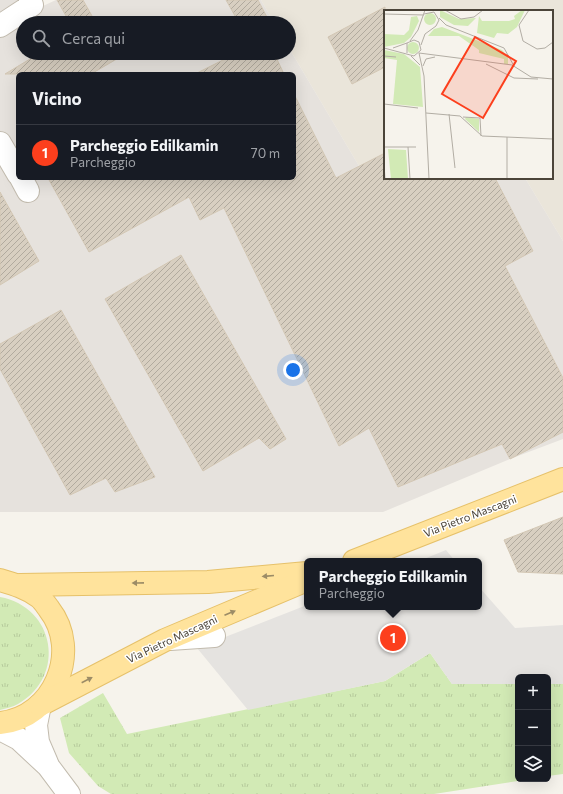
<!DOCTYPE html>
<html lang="it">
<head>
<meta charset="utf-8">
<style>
	:root { --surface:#171b24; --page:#242831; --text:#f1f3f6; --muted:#9ea1a6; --line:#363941; --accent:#fc3f1d }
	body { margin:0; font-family:Commissioner,sans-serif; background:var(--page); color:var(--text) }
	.controls { position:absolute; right:12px; bottom:12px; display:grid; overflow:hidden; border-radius:6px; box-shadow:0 4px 16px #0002 }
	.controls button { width:36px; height:36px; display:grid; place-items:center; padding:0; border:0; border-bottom:1px solid var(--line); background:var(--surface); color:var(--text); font:20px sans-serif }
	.you { position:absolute; left:293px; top:370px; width:14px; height:14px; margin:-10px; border:3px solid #fff; border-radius:50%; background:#1a73e8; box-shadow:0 0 0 6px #1a73e833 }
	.badge { display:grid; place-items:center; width:26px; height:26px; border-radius:50%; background:var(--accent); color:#fff; font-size:13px; font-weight:700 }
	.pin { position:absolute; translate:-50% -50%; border:2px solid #fff; box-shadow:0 1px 4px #0006 }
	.popup { position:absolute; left:304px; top:558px; width:178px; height:52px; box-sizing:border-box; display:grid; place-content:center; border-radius:6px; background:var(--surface); filter:drop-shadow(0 1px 3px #0005); font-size:13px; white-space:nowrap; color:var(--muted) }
	.popup b { font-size:15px; color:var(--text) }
	.popup::after { content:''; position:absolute; left:50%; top:100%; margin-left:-8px; border:8px solid transparent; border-top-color:var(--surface) }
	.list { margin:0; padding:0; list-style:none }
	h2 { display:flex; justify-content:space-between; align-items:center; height:52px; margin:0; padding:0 16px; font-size:17px }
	h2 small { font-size:13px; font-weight:400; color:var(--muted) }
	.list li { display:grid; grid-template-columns:26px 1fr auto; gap:12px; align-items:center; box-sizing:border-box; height:56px; padding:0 16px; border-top:1px solid var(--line) }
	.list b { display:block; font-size:15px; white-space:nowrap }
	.list p { margin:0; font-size:13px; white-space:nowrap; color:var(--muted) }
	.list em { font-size:13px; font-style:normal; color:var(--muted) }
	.icon { flex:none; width:22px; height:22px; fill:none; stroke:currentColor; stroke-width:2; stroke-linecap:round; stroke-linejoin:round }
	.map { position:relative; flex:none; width:563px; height:794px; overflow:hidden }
	.search { position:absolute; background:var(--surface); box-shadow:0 4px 16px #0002; left:16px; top:16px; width:280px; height:44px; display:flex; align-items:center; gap:10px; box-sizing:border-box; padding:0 14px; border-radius:22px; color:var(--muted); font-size:15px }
	.panel { position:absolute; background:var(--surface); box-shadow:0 4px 16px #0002; left:16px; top:72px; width:280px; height:108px; border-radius:6px }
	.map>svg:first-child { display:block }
</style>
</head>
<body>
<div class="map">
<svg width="563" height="794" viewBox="0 0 563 794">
	<defs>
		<pattern id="grass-tufts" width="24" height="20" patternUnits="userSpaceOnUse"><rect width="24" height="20" fill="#d2eab5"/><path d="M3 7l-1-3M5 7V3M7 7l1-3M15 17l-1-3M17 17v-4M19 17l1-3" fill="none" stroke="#b6ca9c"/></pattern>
		<pattern id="building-hatch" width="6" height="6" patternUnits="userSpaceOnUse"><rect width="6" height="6" fill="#d8cfc1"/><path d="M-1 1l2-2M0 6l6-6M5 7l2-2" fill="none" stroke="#b1aa9e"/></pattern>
	</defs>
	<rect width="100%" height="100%" fill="#f6f3ec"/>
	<polygon fill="#eae5da" points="261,0 563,0 563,241 525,178 552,178 552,11 385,11 385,153 359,166 289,48 289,23 274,23"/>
	<path fill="#e6e2dd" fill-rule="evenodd" d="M 0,0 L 33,0 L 43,6 L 56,0 L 261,0 L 274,23 L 23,23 L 23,53 L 289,53 L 289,48 L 359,166 L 385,153 L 385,178 L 525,178 L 563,241 L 563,439 L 510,459 L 383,512 L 0,512 ZM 18,74 L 294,74 L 294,178 L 18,178 Z"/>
	<g fill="url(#grass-tufts)">
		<path d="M 0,597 C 55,607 67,676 18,704 C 13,707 6,708 0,710 Z"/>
		<polygon points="430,653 452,684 518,684 518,779 531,779 434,794 111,794 98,786 69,753 60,718 103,693 127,734 385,681"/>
		<polygon points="548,684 563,684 563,774 548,776"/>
	</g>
	<g fill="#e5e3e0">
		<polygon points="446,550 455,561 419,561"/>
		<polygon points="479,587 515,628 563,625 563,684 548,684 548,677 518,677 518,684 452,684 430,653 385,681 248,710 197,648 307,605 307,607 479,607"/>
	</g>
	<g fill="url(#building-hatch)" stroke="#d3c7b4">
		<polygon points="57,0 83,0 96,23 70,23"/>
		<polygon points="226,0 258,0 270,23 239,23"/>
		<polygon points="385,7 385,67 352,84 328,37"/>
		<polygon points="40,53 127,53 91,74 5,74"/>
		<polygon points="237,53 274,53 284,74 195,74"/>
		<polygon points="294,94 336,178 385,153 385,178 495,178 533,251 505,266 563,378 563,432 510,459 502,444 398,487 369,428 339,446 224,208 200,220 189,197 89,252 48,178 294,178"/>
		<polygon points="0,192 39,261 0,285"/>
		<polygon points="181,255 286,439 270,449 259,438 203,471 105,299"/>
		<polygon points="61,310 155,477 115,492 106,478 70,495 0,369 0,344"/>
		<polygon points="563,517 563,574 518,572 504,540"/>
	</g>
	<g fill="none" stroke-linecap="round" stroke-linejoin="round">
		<g stroke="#c2bbae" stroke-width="24">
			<g id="minor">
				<polyline points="0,26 32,5 30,0"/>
				<polyline points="0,143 18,174"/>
				<polyline points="21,178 28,191"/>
				<polyline points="170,639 214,636"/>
				<polyline points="40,705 36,725 38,742 47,763"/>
				<polyline points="0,729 19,739 48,766 69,794"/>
			</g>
		</g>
		<g stroke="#e6c16a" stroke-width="24">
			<g id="major">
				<polyline points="354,561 563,479"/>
				<path d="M 0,580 C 14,584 27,588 39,597 C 43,600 46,605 49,609 C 82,651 54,718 0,723"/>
				<polyline points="20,585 208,582 307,573"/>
				<polyline points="40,705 165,640 307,580"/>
			</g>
		</g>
		<use href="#minor" stroke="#fff" stroke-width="22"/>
		<use href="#major" stroke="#ffe39c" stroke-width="22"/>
	</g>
	<defs><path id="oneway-solid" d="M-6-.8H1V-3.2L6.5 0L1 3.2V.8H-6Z"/></defs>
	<g fill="#9c8c66">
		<use href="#oneway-solid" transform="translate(268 576) rotate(175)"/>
		<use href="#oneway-solid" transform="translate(138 583) rotate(179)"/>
		<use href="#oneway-solid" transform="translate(230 613) rotate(-23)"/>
		<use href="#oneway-solid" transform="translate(87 680) rotate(-27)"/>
	</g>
	<g text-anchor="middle" stroke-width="3" stroke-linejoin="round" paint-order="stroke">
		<g font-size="11" fill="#4b4439" stroke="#fff">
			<text transform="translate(470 516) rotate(-21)" y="4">Via Pietro Mascagni</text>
			<text transform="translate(172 639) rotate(-25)" y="4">Via Pietro Mascagni</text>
		</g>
	</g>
	<g transform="translate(384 10)">
		<rect width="169" height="169" fill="#f6f3ec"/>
		<path d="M 56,0 L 75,9 L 92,8 L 84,16 L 70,15 L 56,7 ZM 138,0 L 141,0 L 133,17 L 124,24 L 113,23 L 110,28 L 93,23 L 95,6 L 98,11 L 125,11 L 131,9 L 130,6 ZM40 9a6 6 0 1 1 12 0a6 6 0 1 1-12 0ZM 27,7 L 33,6 L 35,11 L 27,27 L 20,33 L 0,37 L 0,24 L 20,25 L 25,20 ZM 58,17 L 118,40 L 124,47 L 124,54 L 120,54 L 120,49 L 95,43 L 95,40 L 75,26 L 44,26 L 50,19 ZM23 38a6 6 0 1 1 12 0a6 6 0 1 1-12 0ZM 0,40 L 20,44 L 36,57 L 39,97 L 9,94 L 13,50 L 0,48 ZM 4,139 L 22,140 L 24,169 L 7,169 Z" fill="#d2eab5"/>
		<path d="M 82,107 L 95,109 L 95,122 L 81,109 Z" fill="#d2eab5"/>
		<path fill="none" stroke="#b2ada4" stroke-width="1" d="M 61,0 L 77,9 L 90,7 L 99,0M 145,0 L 135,15 L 139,31 L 153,39 L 161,38 L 169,32M 0,4 L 40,5M 55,8 L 62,15 L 120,38 L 130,56M 26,31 L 34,20 L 41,0M 37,35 L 41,24 L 52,16 L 55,10 L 50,2 L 40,4M 0,38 L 30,46 L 37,40 L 35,32 L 30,30 L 23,33 L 23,43M 9,38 L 23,33M 35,43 L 128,55 L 147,67 L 169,69M 35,43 L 40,66 L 45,169M 0,46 L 12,47M 27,46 L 36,55M 102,54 L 130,68 L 154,69M 39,56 L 42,49 L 51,47M 0,94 L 34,98M 42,103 L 76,106 L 98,126 L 169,129M 65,104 L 71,158M 79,107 L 96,108 L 97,126M 0,137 L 32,137M 24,137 L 26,169M 0,154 L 1,169M 123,169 L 123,127"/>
		<path fill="#fc3f1d" fill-opacity="0.15" stroke="#fc3f1d" stroke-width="2" d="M 91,27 L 132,51 L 99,108 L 58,84 Z"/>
		<rect width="169" height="169" fill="none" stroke="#4b4439" stroke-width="2"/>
	</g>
</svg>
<div class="controls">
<button>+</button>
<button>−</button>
<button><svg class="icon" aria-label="layers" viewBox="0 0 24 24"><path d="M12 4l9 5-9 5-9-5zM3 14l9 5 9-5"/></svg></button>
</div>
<div class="you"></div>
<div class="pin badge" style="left:393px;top:638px">1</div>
<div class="popup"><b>Parcheggio Edilkamin</b>Parcheggio</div>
<div class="search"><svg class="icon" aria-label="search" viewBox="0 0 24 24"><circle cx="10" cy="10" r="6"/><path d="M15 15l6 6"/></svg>Cerca qui</div>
<section class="panel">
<h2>Vicino<small></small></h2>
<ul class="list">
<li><span class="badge">1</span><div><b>Parcheggio Edilkamin</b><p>Parcheggio</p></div><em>70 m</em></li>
</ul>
</section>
</div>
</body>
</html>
